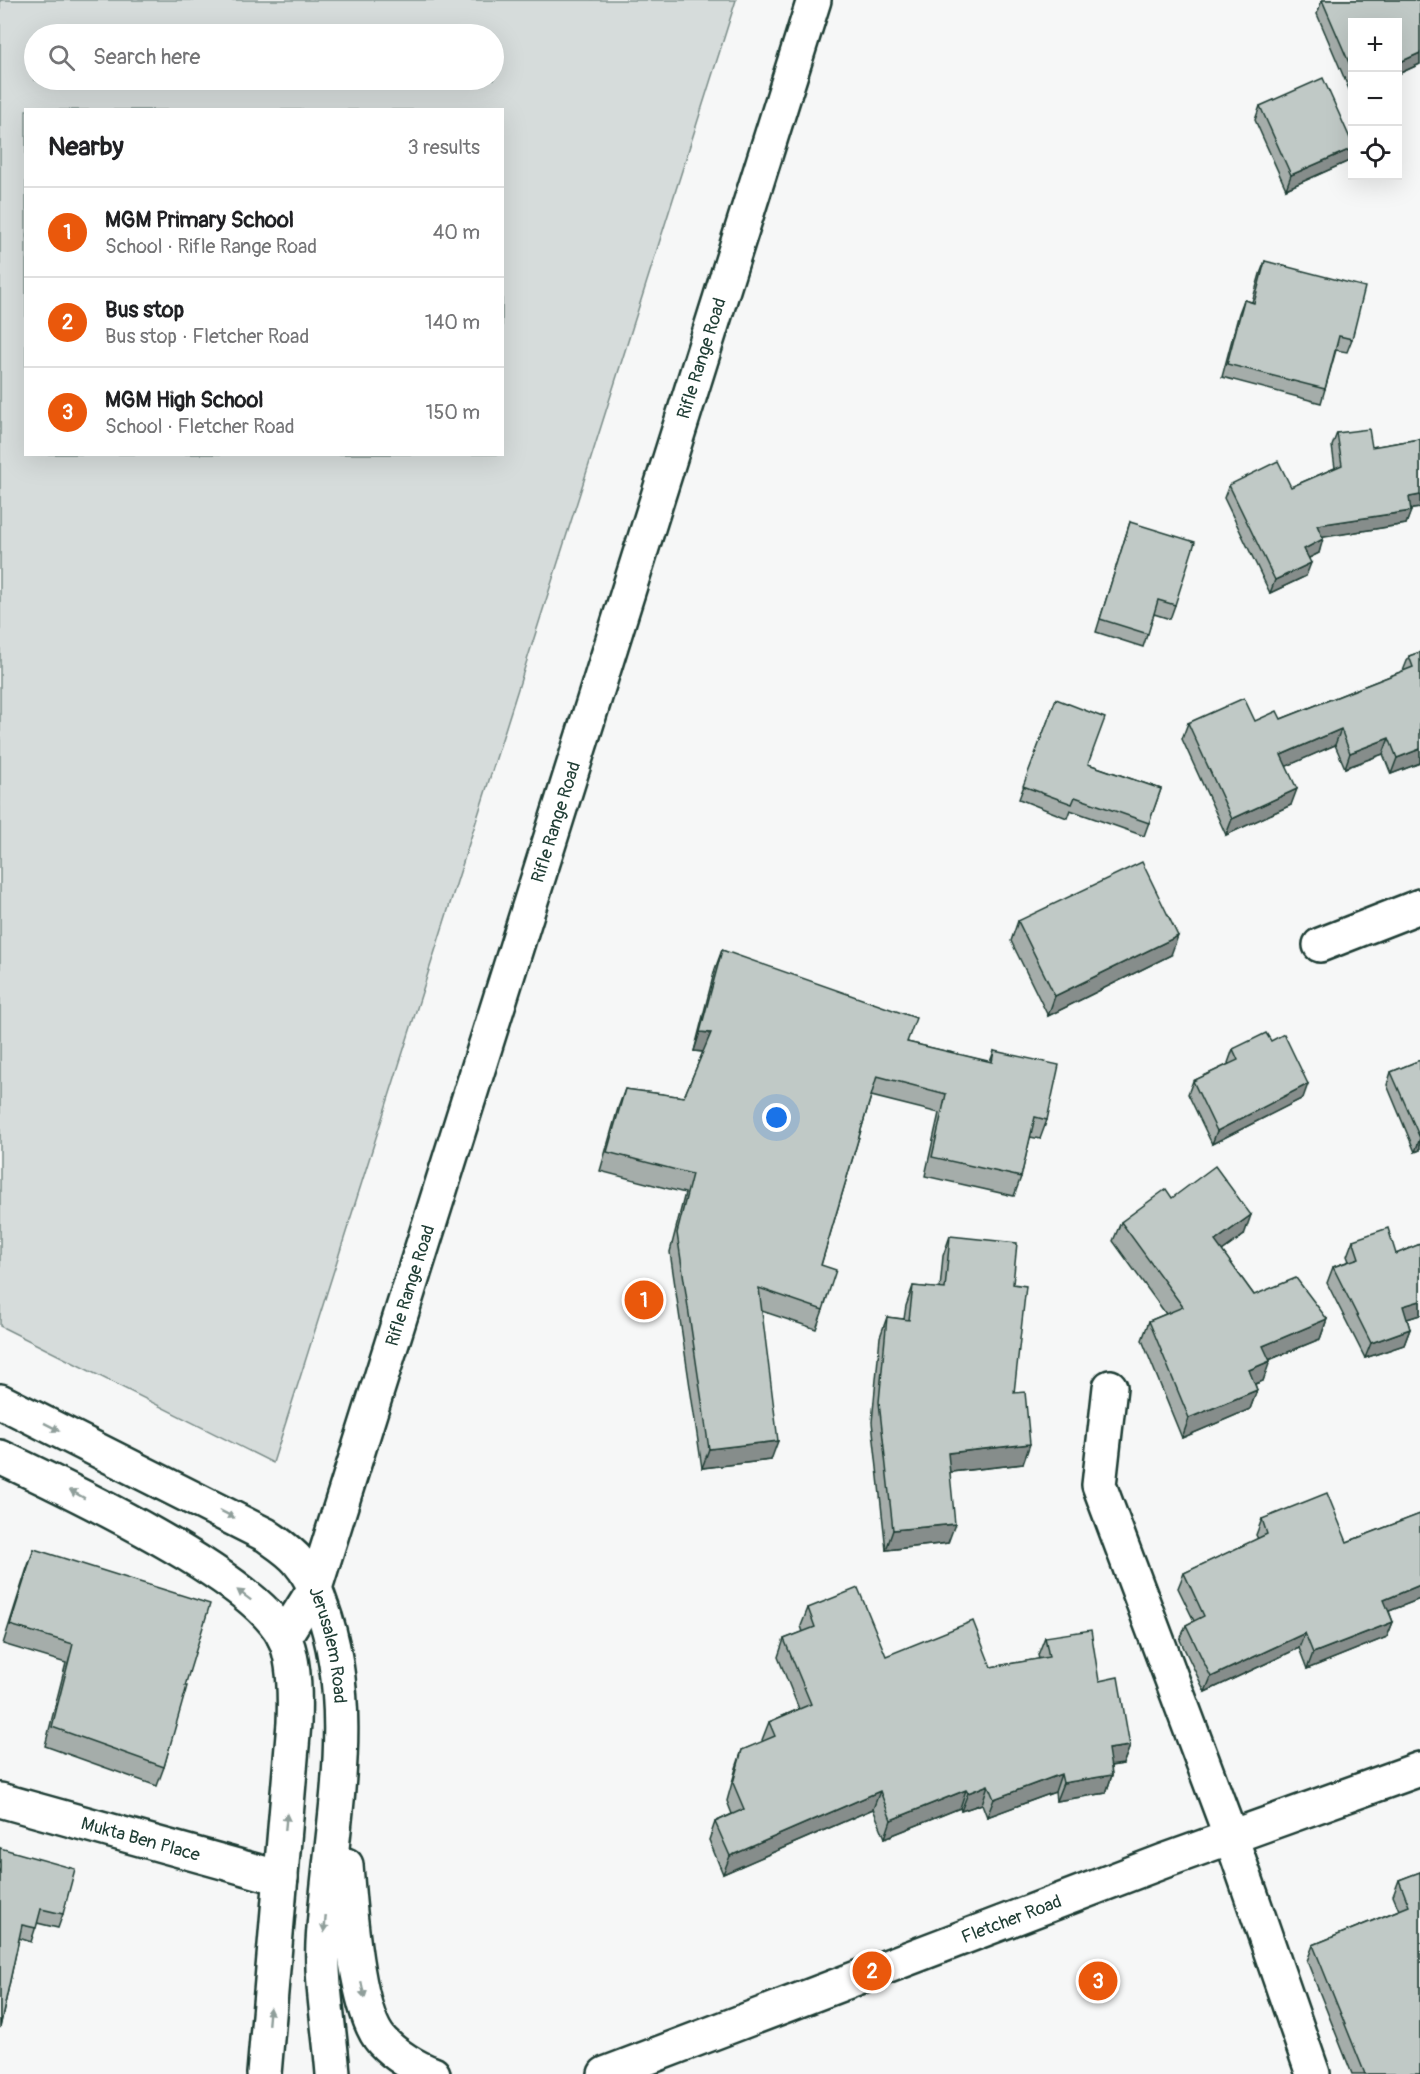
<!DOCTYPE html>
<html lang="en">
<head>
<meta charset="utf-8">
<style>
	:root { --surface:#fff; --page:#f6f6f6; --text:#202124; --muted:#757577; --line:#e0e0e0; --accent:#ea580c }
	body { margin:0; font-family:Pangolin,sans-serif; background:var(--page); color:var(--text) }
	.controls { position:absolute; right:18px; top:18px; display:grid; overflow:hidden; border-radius:0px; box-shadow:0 6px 24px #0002 }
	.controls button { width:54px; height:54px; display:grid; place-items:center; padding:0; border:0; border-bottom:2px solid var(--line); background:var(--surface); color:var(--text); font:30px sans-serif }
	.you { position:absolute; left:777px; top:1118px; width:21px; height:21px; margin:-15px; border:4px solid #fff; border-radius:50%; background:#1a73e8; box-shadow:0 0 0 9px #1a73e833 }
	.badge { display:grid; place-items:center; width:39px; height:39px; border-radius:50%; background:var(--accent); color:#fff; font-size:20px; font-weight:700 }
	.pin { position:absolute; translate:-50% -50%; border:3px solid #fff; box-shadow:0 2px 6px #0006 }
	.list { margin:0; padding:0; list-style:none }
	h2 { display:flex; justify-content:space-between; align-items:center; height:78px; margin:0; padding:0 24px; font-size:26px }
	h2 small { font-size:20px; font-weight:400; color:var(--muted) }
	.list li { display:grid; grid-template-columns:39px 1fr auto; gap:18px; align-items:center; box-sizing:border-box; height:90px; padding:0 24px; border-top:2px solid var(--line) }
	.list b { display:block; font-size:22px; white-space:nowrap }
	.list p { margin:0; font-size:20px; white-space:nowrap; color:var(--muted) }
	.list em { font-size:20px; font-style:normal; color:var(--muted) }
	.icon { flex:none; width:33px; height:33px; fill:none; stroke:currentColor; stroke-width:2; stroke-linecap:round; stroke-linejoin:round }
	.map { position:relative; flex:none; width:1420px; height:2074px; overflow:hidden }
	.search { position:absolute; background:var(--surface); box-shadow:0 6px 24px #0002; left:24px; top:24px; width:480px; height:66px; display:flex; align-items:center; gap:15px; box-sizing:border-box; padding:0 21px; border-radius:33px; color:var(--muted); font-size:22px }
	.panel { position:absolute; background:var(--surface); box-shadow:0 6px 24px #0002; left:24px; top:108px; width:480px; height:348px; border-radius:0px }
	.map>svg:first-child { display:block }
</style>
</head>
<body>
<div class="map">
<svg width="1420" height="2074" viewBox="0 0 1420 2074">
	<rect width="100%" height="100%" fill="#f6f7f7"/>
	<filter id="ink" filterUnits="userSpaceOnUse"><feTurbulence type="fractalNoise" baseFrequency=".0167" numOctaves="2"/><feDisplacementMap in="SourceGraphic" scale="12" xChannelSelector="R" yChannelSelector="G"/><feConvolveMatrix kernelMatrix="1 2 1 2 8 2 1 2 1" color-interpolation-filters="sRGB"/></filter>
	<g filter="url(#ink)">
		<path fill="#d6dcdb" stroke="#7a8c88" stroke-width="1.5" fill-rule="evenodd" d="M 0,0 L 736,0 L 273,1463 L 0,1326 ZM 34,34 L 494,34 L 494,80 L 34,80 ZM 26,110 L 502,110 L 502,454 L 26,454 Z"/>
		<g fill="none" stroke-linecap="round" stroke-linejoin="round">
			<g stroke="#1f3d34" stroke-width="38">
				<g id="minor">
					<polyline points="1320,945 1420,906"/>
					<polyline points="1110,1387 1099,1485 1231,1837 1313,2074"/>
					<path id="s1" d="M 284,1637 L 315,1588 L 814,0"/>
					<path id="s2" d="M 0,1800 L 281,1878"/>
				</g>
			</g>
			<g stroke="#1f3d34" stroke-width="38">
				<g id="major">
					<path id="s3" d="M 0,1401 L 266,1535 C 277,1543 290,1551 298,1561 C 309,1573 316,1590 321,1605 C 361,1713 329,1831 323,1943 C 321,1984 330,2032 333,2074"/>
					<path d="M 0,1457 C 64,1487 255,1577 284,1637 C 295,1659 295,1698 294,1723 L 264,2074"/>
					<path d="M 346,1865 C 349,1905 356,2013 382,2041 C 395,2055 416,2068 433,2074"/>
					<path id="s4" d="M 605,2074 L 1164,1861 L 1420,1769"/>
				</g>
			</g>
			<use href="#minor" stroke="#fff" stroke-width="33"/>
			<use href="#major" stroke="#fff" stroke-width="33"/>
		</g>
		<g fill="#a5adaa" stroke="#1f3d34" stroke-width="1.5">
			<polygon points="1322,0 1420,0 1420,64 1398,74 1398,22 1353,22 1353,93 1351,94 1317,14"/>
			<polygon points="1260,106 1353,145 1353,150 1349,161 1286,189 1255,120"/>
			<polygon points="1265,261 1352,339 1347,352 1336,350 1325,389 1321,403 1222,377 1239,313 1244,300 1252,302 1260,274"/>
			<polygon points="1337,433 1372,447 1420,439 1420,508 1411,509 1406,524 1322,537 1319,553 1309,558 1306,576 1270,593 1224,498 1229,485 1291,487 1335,468 1332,446"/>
			<polygon points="1130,522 1175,605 1170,619 1154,614 1143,647 1096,632"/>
			<polygon points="1420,652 1420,763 1391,774 1383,754 1345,768 1335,745 1286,766 1291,805 1226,835 1182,739 1188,723 1255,721 1281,719 1403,671 1409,656"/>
			<polygon points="1056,699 1088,764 1161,789 1144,836 1070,810 1067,818 1019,799"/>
			<polygon points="1018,921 1171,955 1048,1016 1011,941"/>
			<polygon points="722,950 907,1042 990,1062 994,1051 1047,1120 1040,1139 1030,1137 1021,1177 1014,1196 925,1176 939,1113 871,1096 821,1265 823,1310 816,1329 762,1311 771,1460 702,1468 670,1252 685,1193 600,1171 618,1108 625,1089 684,1097 703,1052 694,1051 715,969"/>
			<polygon points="1271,1041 1303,1098 1212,1144 1188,1094 1193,1081 1229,1064 1228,1063 1233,1049"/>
			<polygon points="1420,1060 1420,1150 1415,1152 1387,1085 1391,1072"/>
			<polygon points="1172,1198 1244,1235 1222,1251 1254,1295 1327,1319 1320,1339 1269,1360 1263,1381 1255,1384 1257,1390 1250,1409 1182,1438 1142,1340 1149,1321 1166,1314 1113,1241 1121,1222"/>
			<polygon points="950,1236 1013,1284 1014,1393 1023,1464 950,1472 948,1543 886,1550 872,1422 880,1337 887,1317 904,1319 906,1306 913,1286 940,1289 943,1256"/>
			<polygon points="1353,1240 1396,1254 1420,1244 1420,1315 1407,1319 1410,1329 1404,1345 1365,1358 1327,1283 1333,1267 1349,1261 1347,1256"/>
			<polygon points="1420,1514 1420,1599 1389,1611 1393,1622 1387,1637 1307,1669 1299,1648 1205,1692 1180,1640 1186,1625 1194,1621 1178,1588 1184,1573 1258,1539 1256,1535 1262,1519 1347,1542"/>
			<polygon points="34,1549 185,1686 164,1767 157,1786 45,1746 66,1663 3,1644 27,1568"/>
			<polygon points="808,1608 886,1656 991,1667 1039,1659 1038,1655 1045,1637 1099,1681 1130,1746 1123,1764 1111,1766 1112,1775 1106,1793 1056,1801 1055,1792 987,1817 982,1804 961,1811 960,1808 885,1838 873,1809 723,1874 709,1840 715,1822 732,1814 727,1801 736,1768 742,1750 763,1742 762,1740 769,1722 799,1709 778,1657 784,1639 803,1632 801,1626"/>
			<polygon points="0,1848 63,1914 58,1928 37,1923 31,1942 19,1938 0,2028"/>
			<polygon points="1420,1872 1420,2074 1352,2074 1307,1961 1313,1945 1399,1910 1393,1896 1399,1880"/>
		</g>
		<g fill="#868d8b" stroke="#1f3d34" stroke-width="1.5">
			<polygon points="1420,53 1420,64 1398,74 1398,63"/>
			<polygon points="1353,148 1349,161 1286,189 1291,175"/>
			<polygon points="1420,495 1420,508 1405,510 1409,497"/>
			<polygon points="1411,511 1406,524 1312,539 1317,525"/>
			<polygon points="1323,539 1319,553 1299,563 1304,549"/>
			<polygon points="1311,563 1306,576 1270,593 1275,580"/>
			<polygon points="1341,729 1335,745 1276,771 1281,755"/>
			<polygon points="1389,738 1383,754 1345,768 1350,753"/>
			<polygon points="1420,749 1420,763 1391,774 1397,758"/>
			<polygon points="1297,789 1291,805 1226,835 1232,819"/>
			<polygon points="1178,936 1171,955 1048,1016 1055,996"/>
			<polygon points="700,1032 711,1033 704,1052 694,1051"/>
			<polygon points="1308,1084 1303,1098 1212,1144 1217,1131"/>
			<polygon points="1420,1138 1420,1150 1415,1152"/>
			<polygon points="1251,1215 1244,1235 1208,1261 1215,1241"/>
			<polygon points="1420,1301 1420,1315 1397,1322 1403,1306"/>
			<polygon points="1327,1319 1320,1339 1256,1365 1263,1346"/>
			<polygon points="1410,1329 1404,1345 1365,1358 1371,1343"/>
			<polygon points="1270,1361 1263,1381 1242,1389 1249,1370"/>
			<polygon points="1257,1390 1250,1409 1182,1438 1189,1418"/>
			<polygon points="778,1441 771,1460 702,1468 709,1449"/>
			<polygon points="1030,1444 1023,1464 941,1473 948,1453"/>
			<polygon points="955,1524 948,1543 886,1550 893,1530"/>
			<polygon points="1420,1585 1420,1599 1379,1615 1384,1600"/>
			<polygon points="1393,1622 1387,1637 1307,1669 1313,1653"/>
			<polygon points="1305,1633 1299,1648 1205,1692 1211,1677"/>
			<polygon points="1130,1746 1123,1764 1101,1767 1108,1749"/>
			<polygon points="1061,1774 1055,1792 987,1817 994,1799"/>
			<polygon points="1112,1775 1106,1793 1056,1801 1063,1783"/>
			<polygon points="988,1785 982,1804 961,1811 968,1793"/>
			<polygon points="966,1790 960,1808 885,1838 891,1820"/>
			<polygon points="880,1791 873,1809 723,1874 730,1856"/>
		</g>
		<g fill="#c0c9c6" stroke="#1f3d34" stroke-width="1.5">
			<polygon points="1322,0 1420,0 1420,53 1398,63 1398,22 1353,22 1353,72"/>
			<polygon points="1323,78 1353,145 1353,148 1291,175 1260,106"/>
			<polygon points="1265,261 1365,287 1352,339 1339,336 1325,389 1227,364 1244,300 1254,303"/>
			<polygon points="1369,429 1372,447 1420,439 1420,495 1409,497 1411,511 1317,525 1323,539 1304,549 1311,563 1275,580 1229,485 1278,461 1291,487 1342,465 1337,433"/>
			<polygon points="1130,522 1195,542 1175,605 1158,600 1148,634 1100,619"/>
			<polygon points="1420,652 1420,749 1397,758 1389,738 1350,753 1341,729 1281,755 1297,789 1232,819 1188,723 1244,698 1255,721 1277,711 1281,719 1413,667 1409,656"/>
			<polygon points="1056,699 1105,718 1088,764 1161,789 1149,823 1075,797 1072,804 1023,786"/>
			<polygon points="1142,862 1178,936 1055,996 1018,921"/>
			<polygon points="722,950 916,1018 907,1042 992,1062 994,1051 1059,1065 1047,1120 1035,1117 1021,1177 932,1157 946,1094 877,1076 821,1265 836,1270 823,1310 759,1288 778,1441 709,1449 677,1233 692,1174 607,1152 625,1089 684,1097 711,1033 700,1032"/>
			<polygon points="1266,1033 1271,1041 1284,1034 1308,1084 1217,1131 1193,1081 1238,1060 1233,1049"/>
			<polygon points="1420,1060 1420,1138 1391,1072"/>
			<polygon points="1215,1166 1251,1215 1215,1241 1254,1295 1296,1278 1327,1319 1263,1346 1270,1361 1249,1370 1257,1390 1189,1418 1149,1321 1183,1307 1121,1222 1166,1189 1172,1198"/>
			<polygon points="1388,1228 1396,1254 1420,1244 1420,1301 1403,1306 1410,1329 1371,1343 1333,1267 1359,1258 1353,1240"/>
			<polygon points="950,1236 1017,1243 1013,1284 1026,1286 1014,1393 1025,1392 1030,1444 948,1453 955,1524 893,1530 879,1402 887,1317 909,1320 913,1286 945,1289"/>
			<polygon points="1327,1493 1347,1542 1420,1514 1420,1585 1384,1600 1393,1622 1313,1653 1305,1633 1211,1677 1186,1625 1204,1616 1184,1573 1267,1534 1262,1519"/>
			<polygon points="34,1549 210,1604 185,1686 187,1686 164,1767 52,1727 73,1644 10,1625"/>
			<polygon points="858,1588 886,1656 973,1621 991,1667 1049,1657 1045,1637 1091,1630 1099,1681 1118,1677 1130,1746 1108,1749 1112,1775 1063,1783 1061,1774 994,1799 988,1785 968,1793 966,1790 891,1820 880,1791 730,1856 715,1822 744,1809 733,1783 742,1750 775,1736 769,1722 811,1704 784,1639 815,1627 808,1608"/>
			<polygon points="0,1848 75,1869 63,1914 41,1909 36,1928 22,1925 0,2027"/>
			<polygon points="1420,1872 1420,2074 1365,2074 1313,1945 1409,1906 1399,1880"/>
		</g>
		<defs><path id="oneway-solid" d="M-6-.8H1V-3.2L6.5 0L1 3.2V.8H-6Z" transform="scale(1.5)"/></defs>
		<g fill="#8f9e9a">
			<use href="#oneway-solid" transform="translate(52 1427) rotate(27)"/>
			<use href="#oneway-solid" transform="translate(77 1494) rotate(-151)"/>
			<use href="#oneway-solid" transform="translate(227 1514) rotate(27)"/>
			<use href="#oneway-solid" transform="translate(244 1595) rotate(-143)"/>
			<use href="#oneway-solid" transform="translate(286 1822) rotate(-85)"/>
			<use href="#oneway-solid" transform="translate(325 1924) rotate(95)"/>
			<use href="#oneway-solid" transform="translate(363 1990) rotate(78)"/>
			<use href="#oneway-solid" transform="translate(269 2016) rotate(-85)"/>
		</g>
	</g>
	<g text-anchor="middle" stroke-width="4.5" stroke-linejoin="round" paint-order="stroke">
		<g font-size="18" fill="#1f3d34" stroke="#fff">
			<text dy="6" stroke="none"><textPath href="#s1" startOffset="1347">Rifle Range Road</textPath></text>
			<text dy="6" stroke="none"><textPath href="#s1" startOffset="861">Rifle Range Road</textPath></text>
			<text dy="6" stroke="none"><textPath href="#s1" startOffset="375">Rifle Range Road</textPath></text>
			<text dy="6" stroke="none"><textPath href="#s3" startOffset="430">Jerusalem Road</textPath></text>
			<text dy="6" stroke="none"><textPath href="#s2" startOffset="146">Mukta Ben Place</textPath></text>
			<text dy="6" stroke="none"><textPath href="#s4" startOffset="435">Fletcher Road</textPath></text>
		</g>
	</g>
</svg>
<div class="controls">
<button>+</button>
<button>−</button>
<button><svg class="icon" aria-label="locate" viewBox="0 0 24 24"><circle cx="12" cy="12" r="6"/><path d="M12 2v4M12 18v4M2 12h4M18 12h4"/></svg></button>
</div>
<div class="you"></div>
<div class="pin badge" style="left:644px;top:1300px">1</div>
<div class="pin badge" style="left:872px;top:1971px">2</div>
<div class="pin badge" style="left:1098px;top:1981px">3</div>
<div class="search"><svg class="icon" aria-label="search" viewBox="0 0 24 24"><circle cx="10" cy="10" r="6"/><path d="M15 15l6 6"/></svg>Search here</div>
<section class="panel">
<h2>Nearby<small>3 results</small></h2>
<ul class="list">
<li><span class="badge">1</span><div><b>MGM Primary School</b><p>School · Rifle Range Road</p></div><em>40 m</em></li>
<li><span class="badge">2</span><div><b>Bus stop</b><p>Bus stop · Fletcher Road</p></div><em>140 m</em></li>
<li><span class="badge">3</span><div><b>MGM High School</b><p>School · Fletcher Road</p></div><em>150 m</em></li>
</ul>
</section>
</div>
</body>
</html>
